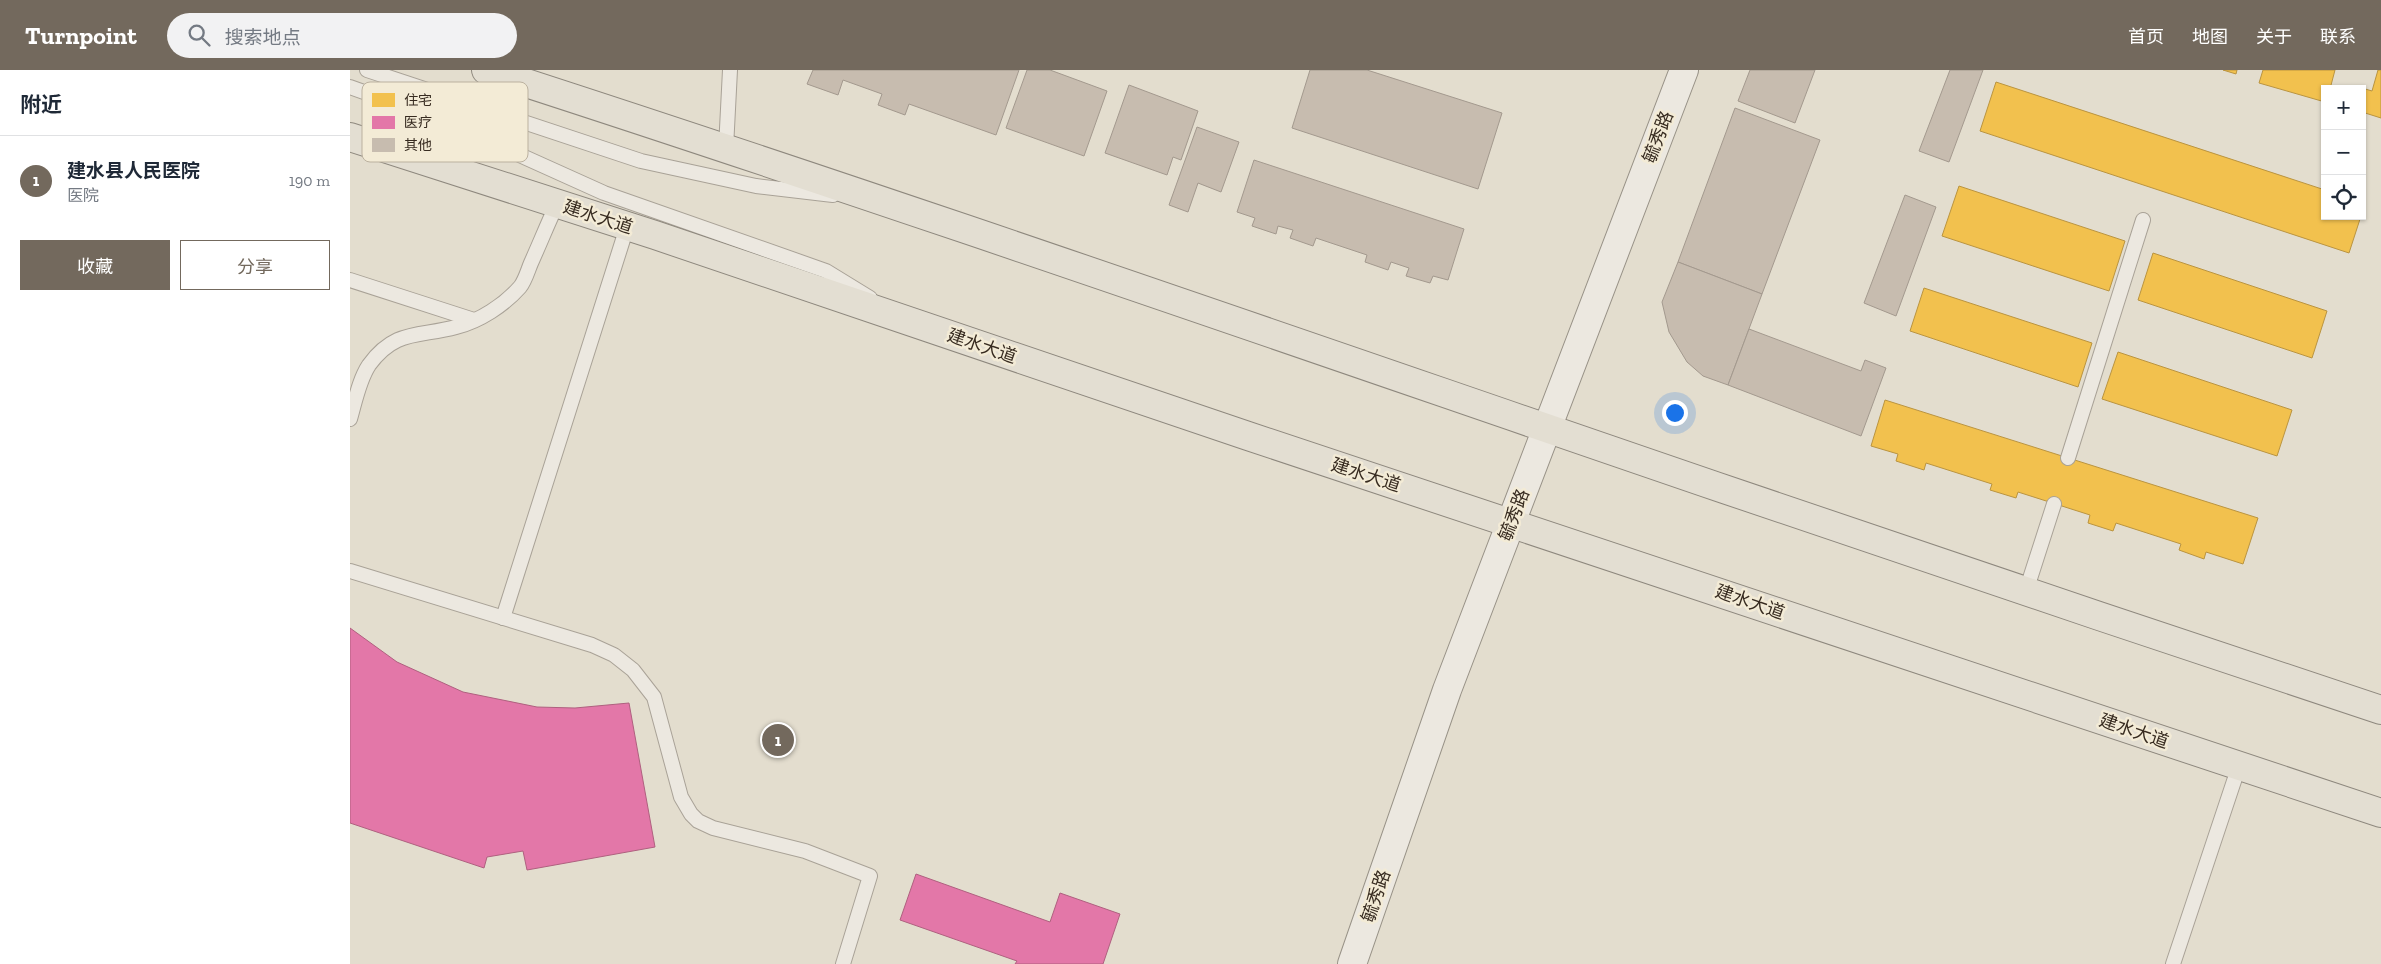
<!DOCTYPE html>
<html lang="zh">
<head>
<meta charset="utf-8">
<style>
	:root { --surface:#fff; --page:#f2f2f3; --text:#1f2937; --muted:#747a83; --line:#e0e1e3; --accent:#73695d }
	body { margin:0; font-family:"Zilla Slab","Noto Sans SC",serif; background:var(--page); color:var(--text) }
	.controls { position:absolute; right:15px; top:15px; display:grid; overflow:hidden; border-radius:0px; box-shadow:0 1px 4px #0004 }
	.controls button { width:45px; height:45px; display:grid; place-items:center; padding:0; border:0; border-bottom:1px solid var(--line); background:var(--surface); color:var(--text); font:25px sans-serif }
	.you { position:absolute; left:1324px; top:342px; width:18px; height:18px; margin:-12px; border:4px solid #fff; border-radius:50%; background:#1a73e8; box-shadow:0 0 0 8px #1a73e833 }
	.badge { display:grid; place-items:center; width:32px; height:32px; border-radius:50%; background:var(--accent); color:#fff; font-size:16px; font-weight:700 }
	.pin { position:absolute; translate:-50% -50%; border:2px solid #fff; box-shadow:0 1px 5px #0006 }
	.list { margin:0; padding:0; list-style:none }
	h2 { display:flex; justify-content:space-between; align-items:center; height:65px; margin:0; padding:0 20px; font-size:21px }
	h2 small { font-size:16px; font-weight:400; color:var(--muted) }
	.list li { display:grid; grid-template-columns:32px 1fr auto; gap:15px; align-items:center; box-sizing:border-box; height:90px; padding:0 20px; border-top:1px solid var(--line) }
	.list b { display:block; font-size:19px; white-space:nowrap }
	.list p { margin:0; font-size:16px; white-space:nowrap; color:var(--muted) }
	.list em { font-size:16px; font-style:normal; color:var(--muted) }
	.actions { display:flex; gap:10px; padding:15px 20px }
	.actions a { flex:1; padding:11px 0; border:1px solid var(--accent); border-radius:0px; text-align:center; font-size:18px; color:var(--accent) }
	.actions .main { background:var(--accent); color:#fff }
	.icon { flex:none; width:28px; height:28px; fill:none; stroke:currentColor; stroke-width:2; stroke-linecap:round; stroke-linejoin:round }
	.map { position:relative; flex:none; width:2031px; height:894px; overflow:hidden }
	header { display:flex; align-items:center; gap:30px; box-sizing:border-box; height:70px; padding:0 25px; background:var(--accent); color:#fff }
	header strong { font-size:24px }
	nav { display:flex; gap:28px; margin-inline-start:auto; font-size:18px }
	.search { width:350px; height:45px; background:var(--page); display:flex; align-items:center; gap:12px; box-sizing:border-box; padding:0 18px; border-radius:28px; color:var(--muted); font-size:19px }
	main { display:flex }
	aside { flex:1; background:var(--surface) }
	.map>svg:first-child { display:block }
</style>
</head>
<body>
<header>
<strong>Turnpoint</strong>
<div class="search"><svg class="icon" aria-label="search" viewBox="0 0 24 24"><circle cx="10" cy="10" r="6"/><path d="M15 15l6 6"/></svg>搜索地点</div>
<nav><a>首页</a><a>地图</a><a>关于</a><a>联系</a></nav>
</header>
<main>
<aside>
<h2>附近<small></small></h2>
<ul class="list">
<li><span class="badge">1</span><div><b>建水县人民医院</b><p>医院</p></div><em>190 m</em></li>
</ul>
<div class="actions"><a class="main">收藏</a><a>分享</a></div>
</aside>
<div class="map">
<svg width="2031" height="894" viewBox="0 0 2031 894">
	<rect width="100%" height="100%" fill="#e3ddce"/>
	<g fill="#f2c14e" stroke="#ba9440">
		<polygon points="1873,0 1887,0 1886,4"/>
		<polygon points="1913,0 1985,0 1980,19 1975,19 1975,32 1909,13"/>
		<polygon points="2028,0 2031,0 2031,48 2012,42 2012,18 2022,21"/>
		<polygon points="1646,12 1975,120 1975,146 2011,146 1999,183 1630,61"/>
		<polygon points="1609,116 1775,171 1759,221 1592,166"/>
		<polygon points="1803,183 1977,241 1962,288 1788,230"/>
		<polygon points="1574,218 1742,273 1728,317 1560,261"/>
		<polygon points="1768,282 1942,340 1927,386 1752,329"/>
		<polygon points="1535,330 1908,448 1893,494 1856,482 1854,489 1829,480 1831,474 1766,453 1763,461 1738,453 1740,445 1668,422 1666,428 1640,420 1642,414 1576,393 1574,400 1546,391 1548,384 1521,376"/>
	</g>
	<g fill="#e377a8" stroke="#af607f">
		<polygon points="0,558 47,592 113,622 187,637 225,638 279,633 305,777 177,800 173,781 137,787 134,798 0,753"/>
		<polygon points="566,804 700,852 710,823 770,844 753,894 665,894 667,891 550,850"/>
	</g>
	<g fill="#c7bcaf" stroke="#a3998e">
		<polygon points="463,0 669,0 646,65 559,34 555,45 528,35 532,24 493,10 488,25 457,14"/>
		<polygon points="677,0 700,0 757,21 734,86 656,58"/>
		<polygon points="960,0 1017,0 1152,43 1128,119 942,58"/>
		<polygon points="1400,0 1465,0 1445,53 1388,31"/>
		<polygon points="1600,0 1633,0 1599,92 1569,81"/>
		<polygon points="779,15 848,41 831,90 823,87 817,105 755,83"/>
		<polygon points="1385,38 1470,70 1412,224 1328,192"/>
		<polygon points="847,57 889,72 871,122 848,113 838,142 819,135"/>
		<polygon points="904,90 1114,159 1098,210 1083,206 1080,213 1056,206 1059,198 1041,192 1038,200 1015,192 1017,185 966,168 963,176 940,168 943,160 928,156 926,164 902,156 905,148 887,142"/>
		<polygon points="1555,125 1586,137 1546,246 1514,233"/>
		<polygon points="1328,192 1412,224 1378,315 1353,306 1337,292 1319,262 1312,232"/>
		<polygon points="1399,259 1511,301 1515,290 1536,298 1511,366 1378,315"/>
	</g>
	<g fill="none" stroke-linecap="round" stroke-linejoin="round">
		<g stroke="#a9a297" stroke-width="16">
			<g id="lane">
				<polyline points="17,0 291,91 406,116 483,125"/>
				<polyline points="0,17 92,50 254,123 476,201 520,228"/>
				<polyline points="376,78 380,0"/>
				<polyline points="0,210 124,250"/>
				<path d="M 0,349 C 5,332 9,310 19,295 C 45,259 69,267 106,257 C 130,251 154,235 170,217 C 175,211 178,200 181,193 C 190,173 198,153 207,134"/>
				<polyline points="1718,388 1793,150"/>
				<polyline points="0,501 242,575 264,585 283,600 304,627 331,727 341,744 348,751 363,758 455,781 520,806 493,894"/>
				<polyline points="1676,521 1704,434"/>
				<polyline points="153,548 277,157"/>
				<polyline points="1823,894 1889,696"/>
			</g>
		</g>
		<g stroke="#989287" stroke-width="30">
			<polyline id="secondary" points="1002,894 1097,620 1334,0"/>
		</g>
		<g stroke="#8e887e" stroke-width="30">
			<g id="primary">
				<path d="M 136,0 C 551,134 962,278 1374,419 C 1592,494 1812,567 2031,640"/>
				<polyline points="0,67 305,165 898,366 2031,743"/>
			</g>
		</g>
		<use href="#lane" stroke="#ece8e0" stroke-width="14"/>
		<use href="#secondary" stroke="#ece8e0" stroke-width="28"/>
		<use href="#primary" stroke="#e3ded2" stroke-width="28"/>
	</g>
	<g text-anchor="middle" stroke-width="5" stroke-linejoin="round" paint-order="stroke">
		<g font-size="18" fill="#372b20" stroke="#f3ebd6">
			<text transform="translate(1308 67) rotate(-69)" y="6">毓秀路</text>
			<text transform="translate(248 147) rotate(18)" y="6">建水大道</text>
			<text transform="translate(632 276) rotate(19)" y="6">建水大道</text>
			<text transform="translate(1016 405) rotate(18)" y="6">建水大道</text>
			<text transform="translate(1164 445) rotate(-69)" y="6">毓秀路</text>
			<text transform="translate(1400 532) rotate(19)" y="6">建水大道</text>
			<text transform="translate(1784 661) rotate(19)" y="6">建水大道</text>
			<text transform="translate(1026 826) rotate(-71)" y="6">毓秀路</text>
		</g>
	</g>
	<rect x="12" y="12" width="166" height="80" rx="8" fill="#f3ebd6" stroke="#bbb19f" stroke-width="1"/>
	<rect x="22" y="23" width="23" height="14" fill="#f2c14e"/>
	<rect x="22" y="46" width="23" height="13" fill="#e377a8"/>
	<rect x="22" y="68" width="23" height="14" fill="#c7bcaf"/>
	<g font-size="14" fill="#372b20">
		<text x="54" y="35">住宅</text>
		<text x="54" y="57">医疗</text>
		<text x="54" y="80">其他</text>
	</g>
</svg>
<div class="controls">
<button>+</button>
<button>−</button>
<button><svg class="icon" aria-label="locate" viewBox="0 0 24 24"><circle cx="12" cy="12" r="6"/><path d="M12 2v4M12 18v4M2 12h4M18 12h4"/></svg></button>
</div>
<div class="you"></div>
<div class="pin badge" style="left:428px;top:670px">1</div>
</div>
</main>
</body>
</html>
